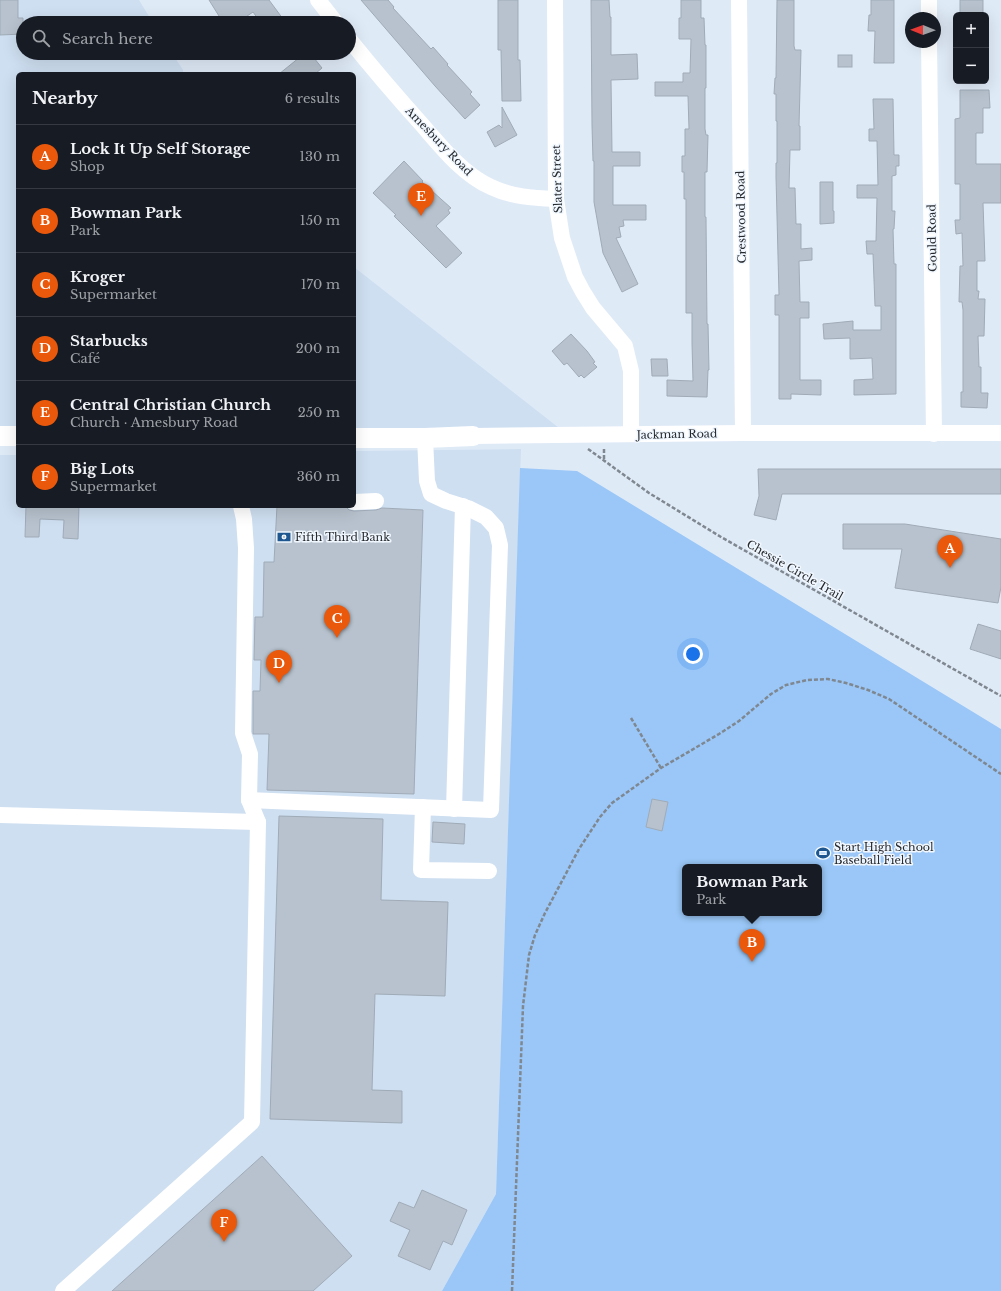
<!DOCTYPE html>
<html lang="en">
<head>
<meta charset="utf-8">
<style>
	:root { --surface:#171b24; --page:#242831; --text:#f1f3f6; --muted:#9ea1a6; --line:#363941; --accent:#ea580c }
	body { margin:0; font-family:"Libre Baskerville",serif; background:var(--page); color:var(--text) }
	.controls { position:absolute; right:12px; top:12px; display:grid; overflow:hidden; border-radius:6px; box-shadow:0 4px 16px #0002 }
	.controls button { width:36px; height:36px; display:grid; place-items:center; padding:0; border:0; border-bottom:1px solid var(--line); background:var(--surface); color:var(--text); font:20px sans-serif }
	.compass { position:absolute; left:905px; top:12px; width:36px; height:36px; border-radius:50%; background:var(--surface); box-shadow:0 4px 16px #0002; rotate:271deg }
	.you { position:absolute; left:693px; top:654px; width:14px; height:14px; margin:-10px; border:3px solid #fff; border-radius:50%; background:#1a73e8; box-shadow:0 0 0 6px #1a73e833 }
	.badge { display:grid; place-items:center; width:26px; height:26px; border-radius:50%; background:var(--accent); color:#fff; font-size:13px; font-weight:700 }
	.pin { position:absolute; translate:-50% -33px; filter:drop-shadow(0 1px 2px #0008) }
	.pin::after { content:''; position:absolute; top:21px; width:14px; height:12px; background:inherit; clip-path:polygon(0 0,100% 0,50% 100%) }
	.popup { position:absolute; left:682px; top:864px; width:140px; height:52px; box-sizing:border-box; display:grid; place-content:center; border-radius:6px; background:var(--surface); filter:drop-shadow(0 1px 3px #0005); font-size:13px; white-space:nowrap; color:var(--muted) }
	.popup b { font-size:15px; color:var(--text) }
	.popup::after { content:''; position:absolute; left:50%; top:100%; margin-left:-8px; border:8px solid transparent; border-top-color:var(--surface) }
	.list { margin:0; padding:0; list-style:none }
	h2 { display:flex; justify-content:space-between; align-items:center; height:52px; margin:0; padding:0 16px; font-size:17px }
	h2 small { font-size:13px; font-weight:400; color:var(--muted) }
	.list li { display:grid; grid-template-columns:26px 1fr auto; gap:12px; align-items:center; box-sizing:border-box; height:64px; padding:0 16px; border-top:1px solid var(--line) }
	.list b { display:block; font-size:15px; white-space:nowrap }
	.list p { margin:0; font-size:13px; white-space:nowrap; color:var(--muted) }
	.list em { font-size:13px; font-style:normal; color:var(--muted) }
	.icon { flex:none; width:22px; height:22px; fill:none; stroke:currentColor; stroke-width:2; stroke-linecap:round; stroke-linejoin:round }
	.map { position:relative; flex:none; width:1001px; height:1291px; overflow:hidden }
	.search { position:absolute; background:var(--surface); box-shadow:0 4px 16px #0002; left:16px; top:16px; width:340px; height:44px; display:flex; align-items:center; gap:10px; box-sizing:border-box; padding:0 14px; border-radius:22px; color:var(--muted); font-size:15px }
	.panel { position:absolute; background:var(--surface); box-shadow:0 4px 16px #0002; left:16px; top:72px; width:340px; height:436px; border-radius:6px }
	.map>svg:first-child { display:block }
</style>
</head>
<body>
<div class="map">
<svg width="1001" height="1291" viewBox="0 0 1001 1291">
	<rect width="100%" height="100%" fill="#dfeaf7"/>
	<g fill="#cedff1">
		<polygon points="0,0 139,0 153,23 23,23 23,53 172,53 183,70 183,74 18,74 18,437 0,437"/>
		<polygon points="354,267 568,435 354,438"/>
		<polygon points="521,449 496,1194 442,1291 0,1291 0,455 18,455 18,506 354,506 354,451"/>
	</g>
	<path fill="#9ac7f7" fill-rule="evenodd" d="M 520,468 L 577,471 L 1001,729 L 1001,1291 L 442,1291 L 496,1194 ZM 685,867 L 819,867 L 819,913 L 685,913 Z"/>
	<g fill="#b7c2ce" stroke="#a0abb7">
		<polygon points="0,0 18,0 18,18 23,18 23,34 0,35"/>
		<polygon points="209,0 269,0 286,23 261,23 253,12 237,23 208,23 219,16"/>
		<polygon points="361,0 388,0 394,7 393,8 431,49 433,47 448,64 447,65 472,92 470,94 480,105 465,119 435,86"/>
		<polygon points="498,0 518,0 518,60 520,60 521,101 502,101 501,50 498,50"/>
		<polygon points="591,0 609,0 610,17 611,17 611,55 637,54 638,79 611,80 612,152 640,152 640,166 613,166 613,205 646,205 646,220 623,220 624,226 619,227 621,237 616,238 638,284 622,292 603,253 594,202 594,161 593,161 592,125"/>
		<polygon points="681,0 701,0 701,18 704,18 705,45 706,45 706,88 705,88 705,129 706,135 708,135 707,172 705,172 705,217 706,217 707,324 708,324 709,370 708,370 707,397 667,396 667,380 693,381 692,343 692,313 686,313 686,199 684,199 684,172 682,172 682,156 685,156 685,129 689,129 688,96 655,96 655,82 683,82 683,73 690,73 691,39 679,39 679,18 681,18"/>
		<polygon points="777,0 794,0 794,46 795,50 801,50 799,126 800,126 800,150 790,150 789,188 795,188 796,224 801,224 801,249 812,248 812,260 799,261 800,302 809,302 809,318 800,318 800,380 821,380 821,395 791,394 791,399 779,399 779,315 775,315 775,295 779,295 776,177 776,163 777,163 777,121 776,121 776,94 774,94 775,78 776,78"/>
		<polygon points="871,0 894,0 894,63 874,63 875,31 868,31 869,15 871,15"/>
		<rect x="960" y="0" width="23" height="15"/>
		<polygon points="305,53 310,53 322,68 315,74 279,74"/>
		<rect x="838" y="55" width="14" height="12"/>
		<polygon points="960,90 989,90 990,108 983,108 983,133 976,133 976,164 1001,164 1001,203 983,203 985,261 977,261 977,291 979,291 978,299 985,299 984,336 978,336 979,367 981,367 981,393 988,393 987,408 961,407 961,392 963,392 963,310 962,302 959,302 960,266 963,266 962,233 956,234 955,220 960,220 960,184 955,184 955,119 960,118"/>
		<polygon points="873,99 893,99 894,155 899,155 899,166 896,166 896,175 892,176 892,211 895,211 894,229 893,229 894,264 896,264 896,394 854,395 854,380 873,379 872,358 850,359 850,338 824,339 823,324 853,321 853,330 881,330 881,306 875,306 873,254 867,254 866,241 876,241 877,198 857,198 857,185 878,185 877,141 869,141 869,129 874,129"/>
		<polygon points="502,107 517,135 495,147 487,132 499,125 502,128"/>
		<polygon points="404,161 423,181 422,182 451,208 448,210 450,213 436,226 462,253 446,268 394,216 396,215 373,193"/>
		<polygon points="820,182 833,182 833,211 834,211 834,223 820,224"/>
		<polygon points="571,334 587,351 595,362 593,363 597,367 584,378 581,375 579,377 567,363 564,365 552,351"/>
		<polygon points="651,359 667,359 668,376 652,376"/>
		<polygon points="758,469 1001,469 1001,494 782,494 776,520 754,515 759,496"/>
		<polygon points="26,506 79,506 78,539 63,538 64,520 40,519 39,537 25,537"/>
		<polygon points="277,506 346,507 349,510 354,511 376,510 382,508 423,510 414,794 267,790 269,734 253,734 253,691 260,691 261,660 254,660 255,617 263,617 264,562 274,562"/>
		<polygon points="843,524 905,524 1001,539 1001,587 998,603 895,588 902,549 843,549"/>
		<polygon points="978,624 1001,631 1001,659 970,649"/>
		<polygon points="652,799 668,802 662,831 646,827"/>
		<polygon points="279,816 383,819 381,900 448,902 445,996 375,994 372,1090 402,1091 402,1123 270,1119"/>
		<polygon points="433,822 465,824 464,844 432,842"/>
		<polygon points="262,1156 352,1256 313,1291 112,1291"/>
		<polygon points="422,1190 467,1210 452,1245 443,1241 430,1270 398,1256 410,1230 390,1221 399,1202 414,1208"/>
	</g>
	<g fill="none" stroke-linecap="round" stroke-linejoin="round">
		<g stroke="#7f8790" stroke-width="2.5" stroke-dasharray="4 2" stroke-linecap="butt">
			<polyline points="588,449 649,493 721,537 1001,696"/>
			<polyline points="604,449 604,460"/>
			<polyline points="631,718 661,768"/>
			<polyline points="512,1291 523,1006 529,955 535,935 545,913 579,849 600,817 612,803 661,768 719,734 739,721 771,694 786,685 807,680 828,679 846,683 868,690 889,699 1001,774"/>
		</g>
		<g stroke="#fff" stroke-width="16">
			<polyline points="318,0 336,23"/>
			<polyline points="555,0 556,199 562,238 575,277 583,292 593,308 625,346 631,371 631,434"/>
			<polyline points="739,0 743,433"/>
			<polyline points="929,0 929,18"/>
			<path d="M 349,39 C 373,69 398,98 424,127 C 443,149 464,175 491,187 C 512,197 533,198 556,199"/>
			<polyline points="929,42 934,434"/>
			<polyline points="473,436 743,433 1001,433"/>
			<polyline points="354,502 376,501"/>
			<polyline points="249,800 491,810 500,545 496,528 486,517 468,508 446,501 431,494 427,481 425,438"/>
			<polyline points="423,807 421,870 489,871"/>
			<polyline points="454,809 463,506"/>
			<polyline points="0,815 258,822"/>
			<polyline points="63,1291 252,1122 258,822 249,800 250,754 243,733 246,548 244,519 241,506"/>
		</g>
		<g stroke="#fff" stroke-width="20">
			<polyline points="0,436 18,436"/>
			<polyline points="354,438 425,438 473,436"/>
		</g>
	</g>
	<defs>
		<g id="bank-bare" transform="scale(1.08)"><path d="M-6-4H6V4H-6ZM0-2.3a2.3 2.3 0 1 0 0 4.6a2.3 2.3 0 1 0 0-4.6Z" fill="#1e578f" stroke="#f0f7fe" stroke-width="2.5" paint-order="stroke"/></g>
		<g id="stadium-bare" transform="scale(1.08)"><path d="M0-5a6.5 5 0 1 0 0 10a6.5 5 0 1 0 0-10ZM-3.5-1.8h7v3.6h-7Z" fill="#1e578f" stroke="#f0f7fe" stroke-width="2.5" paint-order="stroke"/></g>
	</defs>
	<g fill-rule="evenodd">
		<use href="#bank-bare" x="284" y="537"/>
		<use href="#stadium-bare" x="823" y="853"/>
	</g>
	<g text-anchor="middle" stroke-width="3" stroke-linejoin="round" paint-order="stroke">
		<g font-size="11" fill="#262a2f" stroke="#f0f7fe">
			<text transform="translate(439 141) rotate(46)" y="4">Amesbury Road</text>
			<text transform="translate(557 179) rotate(-92)" y="4">Slater Street</text>
			<text transform="translate(741 217) rotate(-91)" y="4">Crestwood Road</text>
			<text transform="translate(932 238) rotate(-91)" y="4">Gould Road</text>
			<text transform="translate(677 434) rotate(-1)" y="4">Jackman Road</text>
			<text transform="translate(795 570) rotate(30)" y="4">Chessie Circle Trail</text>
		</g>
		<g font-size="11" fill="#262a2f" stroke="#f0f7fe" text-anchor="start">
			<text x="295" y="541">Fifth Third Bank</text>
			<text x="834" y="851">Start High School<tspan x="834" dy="13">Baseball Field</tspan></text>
		</g>
	</g>
</svg>
<div class="controls">
<button>+</button>
<button>−</button>
</div>
<svg class="compass" viewBox="-18 -18 36 36"><path d="M0-13l5 13h-10z" fill="#e53935"/><path d="M0 13l5-13h-10z" fill="#9ea1a6"/></svg>
<div class="you"></div>
<div class="pin badge" style="left:950px;top:568px">A</div>
<div class="pin badge" style="left:752px;top:962px">B</div>
<div class="popup"><b>Bowman Park</b>Park</div>
<div class="pin badge" style="left:337px;top:638px">C</div>
<div class="pin badge" style="left:279px;top:683px">D</div>
<div class="pin badge" style="left:421px;top:216px">E</div>
<div class="pin badge" style="left:224px;top:1242px">F</div>
<div class="search"><svg class="icon" aria-label="search" viewBox="0 0 24 24"><circle cx="10" cy="10" r="6"/><path d="M15 15l6 6"/></svg>Search here</div>
<section class="panel">
<h2>Nearby<small>6 results</small></h2>
<ul class="list">
<li><span class="badge">A</span><div><b>Lock It Up Self Storage</b><p>Shop</p></div><em>130 m</em></li>
<li><span class="badge">B</span><div><b>Bowman Park</b><p>Park</p></div><em>150 m</em></li>
<li><span class="badge">C</span><div><b>Kroger</b><p>Supermarket</p></div><em>170 m</em></li>
<li><span class="badge">D</span><div><b>Starbucks</b><p>Café</p></div><em>200 m</em></li>
<li><span class="badge">E</span><div><b>Central Christian Church</b><p>Church · Amesbury Road</p></div><em>250 m</em></li>
<li><span class="badge">F</span><div><b>Big Lots</b><p>Supermarket</p></div><em>360 m</em></li>
</ul>
</section>
</div>
</body>
</html>
